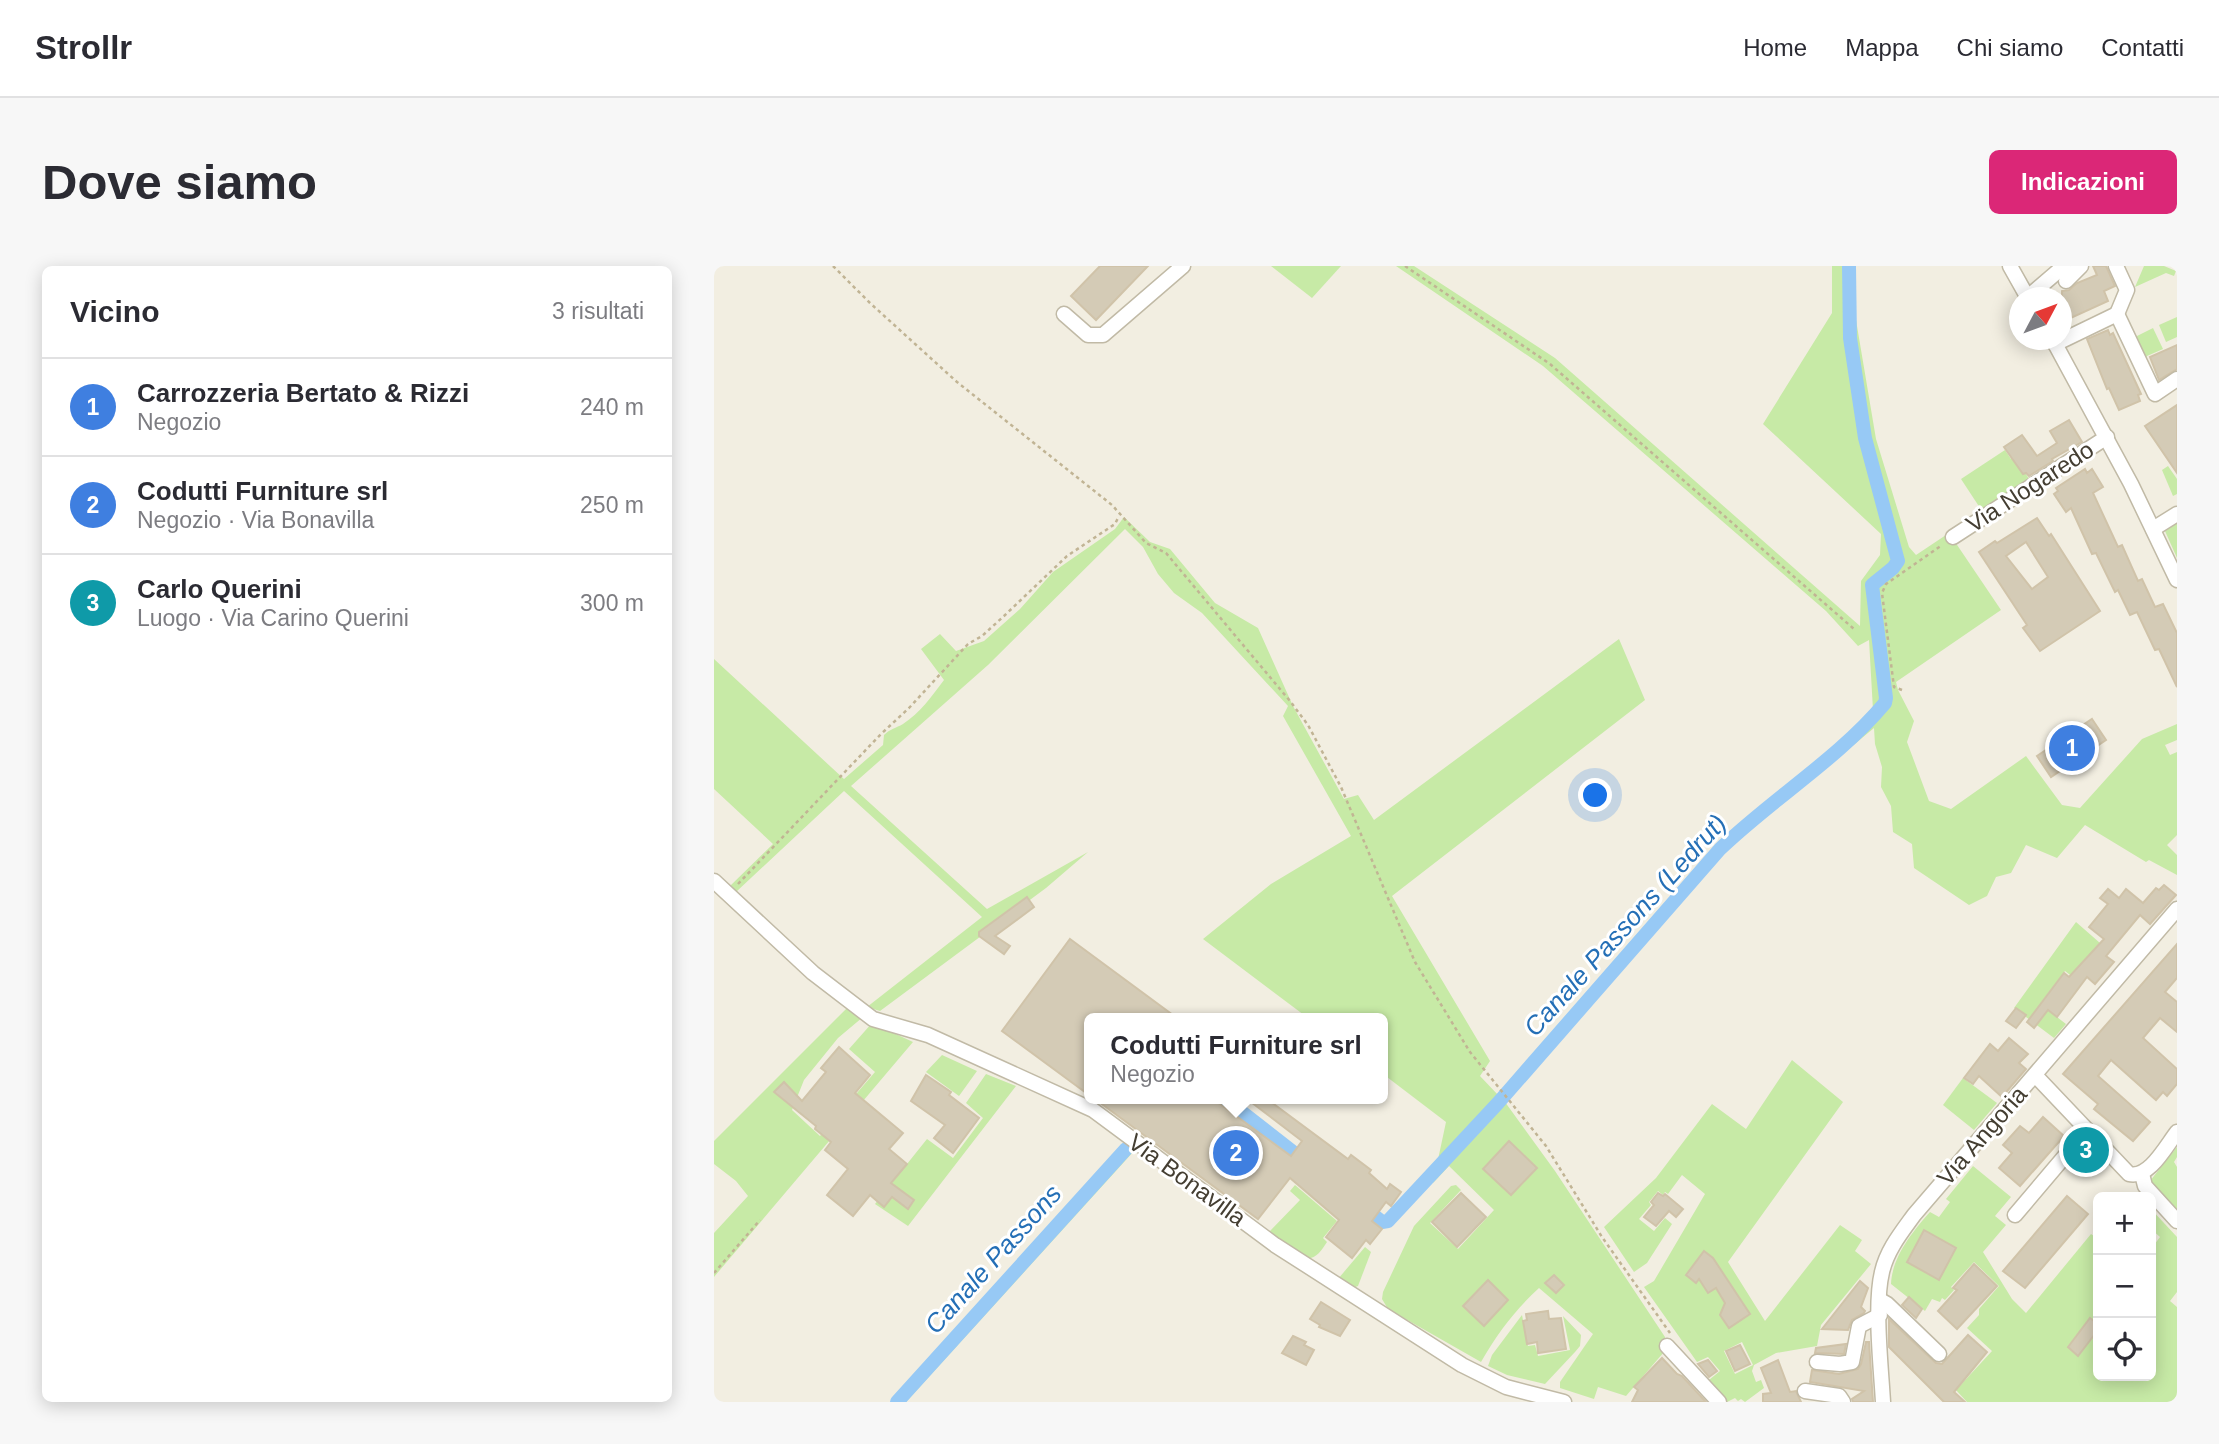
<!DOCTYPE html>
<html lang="it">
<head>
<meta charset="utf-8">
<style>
	:root { --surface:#fff; --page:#f7f7f7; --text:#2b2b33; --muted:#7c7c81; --line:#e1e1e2; --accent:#db2777 }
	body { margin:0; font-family:Helvetica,sans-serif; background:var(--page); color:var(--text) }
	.controls { position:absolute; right:21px; bottom:21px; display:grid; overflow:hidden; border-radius:10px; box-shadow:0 4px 18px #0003 }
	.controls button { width:63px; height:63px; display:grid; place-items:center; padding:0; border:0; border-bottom:2px solid var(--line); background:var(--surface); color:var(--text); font:35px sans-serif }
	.compass { position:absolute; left:1295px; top:21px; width:63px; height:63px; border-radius:50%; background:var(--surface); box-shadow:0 4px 18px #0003; rotate:49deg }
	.you { position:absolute; left:882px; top:530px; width:24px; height:24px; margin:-18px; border:5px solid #fff; border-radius:50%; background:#1a73e8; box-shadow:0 0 0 10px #1a73e833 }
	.badge { display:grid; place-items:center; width:46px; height:46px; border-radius:50%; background:var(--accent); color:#fff; font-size:23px; font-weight:700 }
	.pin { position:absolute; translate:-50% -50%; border:4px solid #fff; box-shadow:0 2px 7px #0006 }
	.popup { position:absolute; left:370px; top:747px; width:304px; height:91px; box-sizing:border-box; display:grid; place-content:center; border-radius:10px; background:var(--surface); filter:drop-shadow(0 2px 5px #0005); font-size:23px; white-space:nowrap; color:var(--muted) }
	.popup b { font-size:26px; color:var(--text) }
	.popup::after { content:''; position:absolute; left:50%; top:100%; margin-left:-14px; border:14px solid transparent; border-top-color:var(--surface) }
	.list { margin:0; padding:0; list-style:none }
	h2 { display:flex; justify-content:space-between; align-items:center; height:91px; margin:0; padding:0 28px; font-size:30px }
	h2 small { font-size:23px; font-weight:400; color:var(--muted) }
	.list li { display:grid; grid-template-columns:46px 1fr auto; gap:21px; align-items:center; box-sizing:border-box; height:98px; padding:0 28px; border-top:2px solid var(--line) }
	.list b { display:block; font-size:26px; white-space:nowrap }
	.list p { margin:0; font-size:23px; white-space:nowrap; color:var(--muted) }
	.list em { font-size:23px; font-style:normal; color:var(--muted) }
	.icon { flex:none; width:38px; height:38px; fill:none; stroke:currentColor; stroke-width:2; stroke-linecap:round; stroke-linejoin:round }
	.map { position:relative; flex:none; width:1463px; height:1136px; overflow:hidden; border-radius:10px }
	header { display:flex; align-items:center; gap:42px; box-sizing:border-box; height:98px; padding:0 35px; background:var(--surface); border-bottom:2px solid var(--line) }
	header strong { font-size:33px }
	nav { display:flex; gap:38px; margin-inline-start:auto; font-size:24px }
	.intro { display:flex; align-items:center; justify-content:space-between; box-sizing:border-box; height:168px; padding:0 42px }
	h1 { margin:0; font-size:49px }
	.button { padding:18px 32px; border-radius:10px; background:var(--accent); color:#fff; font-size:24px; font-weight:700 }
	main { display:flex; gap:42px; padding:0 42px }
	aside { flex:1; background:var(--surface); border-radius:10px; box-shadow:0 4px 18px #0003 }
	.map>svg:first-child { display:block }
</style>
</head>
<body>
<header>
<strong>Strollr</strong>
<nav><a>Home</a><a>Mappa</a><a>Chi siamo</a><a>Contatti</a></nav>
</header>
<div class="intro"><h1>Dove siamo</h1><a class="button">Indicazioni</a></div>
<main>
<aside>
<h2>Vicino<small>3 risultati</small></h2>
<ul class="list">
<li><span class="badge" style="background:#3f7fe0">1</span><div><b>Carrozzeria Bertato &amp; Rizzi</b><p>Negozio</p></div><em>240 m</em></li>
<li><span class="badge" style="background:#3f7fe0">2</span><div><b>Codutti Furniture srl</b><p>Negozio · Via Bonavilla</p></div><em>250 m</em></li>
<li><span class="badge" style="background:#0f9aa8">3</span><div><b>Carlo Querini</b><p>Luogo · Via Carino Querini</p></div><em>300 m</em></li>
</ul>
</aside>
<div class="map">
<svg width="1463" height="1136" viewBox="0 0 1463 1136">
	<rect width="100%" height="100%" fill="#f2eee1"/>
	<g fill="#c7eaa6" fill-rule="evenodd">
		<polygon points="557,0 627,0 598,32"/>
		<path d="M 682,0 L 700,0 L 841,92 L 1146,360 L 1147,315 L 1166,289 L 1167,268 L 1049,158 L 1118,47 L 1118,0 L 1140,0 L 1142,54 L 1162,173 L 1195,281 L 1202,289 L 1235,267 L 1287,344 L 1182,416 L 1184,424 L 1200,455 L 1193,476 L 1215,535 L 1237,543 L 1312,490 L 1348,539 L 1366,542 L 1428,473 L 1463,458 L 1463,474 L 1451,479 L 1456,489 L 1463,486 L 1463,569 L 1453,579 L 1463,589 L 1463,609 L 1435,594 L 1432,596 L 1371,559 L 1343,592 L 1312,579 L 1297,607 L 1282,611 L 1273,630 L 1255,639 L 1200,602 L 1198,578 L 1179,566 L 1177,540 L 1167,521 L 1168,501 L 1161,478 L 1160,462 L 1009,587 L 791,836 L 841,905 L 951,1071 L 950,1086 L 912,1130 L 884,1121 L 880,1133 L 846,1122 L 846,1116 L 879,1068 L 825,1022 C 801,1044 783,1068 767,1096 L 674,1043 L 668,1033 L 669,1026 L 700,960 L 737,920 L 742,919 L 747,924 L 716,957 L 744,983 L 780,944 L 735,900 L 719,917 L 732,856 L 669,808 L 669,752 L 594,752 L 489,673 L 557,618 L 637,570 L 569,450 L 574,440 L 488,347 L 460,327 L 444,308 L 429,281 L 411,263 L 274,399 L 137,520 L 273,643 L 374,586 L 332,622 L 166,745 L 153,741 L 268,651 L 130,525 L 22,626 L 16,620 L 59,578 L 0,523 L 0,393 L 130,513 L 169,479 L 170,469 C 176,463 182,462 189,458 C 206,447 218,430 230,414 L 207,383 L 226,368 L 242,385 L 270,375 L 306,343 L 339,306 L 401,263 L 410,251 L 436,276 L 456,283 L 501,337 L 544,362 L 579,440 L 630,533 L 644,529 L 660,554 L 905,373 L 931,434 L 678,630 L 776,795 L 766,810 L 785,830 L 1002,581 L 1142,463 L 1159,444 L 1155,374 L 1144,380 L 1112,345 L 829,100 Z"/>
		<polygon points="1430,0 1450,0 1462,5 1460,10 1452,7 1421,21"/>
		<polygon points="1463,51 1463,71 1452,76 1445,59"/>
		<polygon points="1439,62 1449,83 1433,90 1431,93 1421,71"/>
		<polygon points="1291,184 1297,193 1303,189 1306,200 1316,214 1268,245 1247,213"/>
		<polygon points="1454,200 1463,213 1463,228 1459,230 1448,204"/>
		<polygon points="1463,257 1463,292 1451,265"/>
		<polygon points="1362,656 1386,677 1360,712 1351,705 1326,738 1352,758 1340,772 1300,742"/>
		<polygon points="133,742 149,751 124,772 90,814 78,844 106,870 161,806 135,783 158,757 199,776 0,1011 0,967 34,930 22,915 0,898 0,875"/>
		<polygon points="228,789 263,805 245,830 212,806"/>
		<path d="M 1078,794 L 1129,836 L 1014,996 L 1051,1055 L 1126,959 L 1148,974 L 1141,985 L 1157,998 L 1107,1059 L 1103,1080 L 1062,1087 L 1040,1099 L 1038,1105 L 1042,1116 L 1047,1114 L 1050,1122 L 1031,1136 L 1027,1133 L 1024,1135 L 1021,1132 L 1013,1136 L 995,1114 L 1006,1105 L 994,1091 L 983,1096 L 930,1021 L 940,1015 L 991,928 L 968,909 L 954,928 L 951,926 L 949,929 L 944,925 L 935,936 L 937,939 L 925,953 L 940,965 L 951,952 L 958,958 L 933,997 L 920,1006 L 890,961 L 942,912 L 998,838 L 1032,863 ZM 1028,1076 L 1039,1099 L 1021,1108 L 1010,1085 Z"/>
		<polygon points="272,808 302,820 194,960 161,938 213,873 239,892 269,852 252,837"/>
		<polygon points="1249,812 1283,837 1260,864 1229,839"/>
		<polygon points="411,879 420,885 192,1136 178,1136"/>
		<polygon points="1463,881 1463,891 1460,896 1463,901 1463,944 1436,915"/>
		<path d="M 1259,900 L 1297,931 L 1281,950 L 1292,959 L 1269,986 L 1298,1033 L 1312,1047 L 1377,968 L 1384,973 L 1384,1110 L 1437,1110 L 1437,983 L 1446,971 L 1437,963 L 1437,943 L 1463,971 L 1463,1026 L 1456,1035 L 1463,1041 L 1463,1129 L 1458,1136 L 1253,1136 L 1242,1124 L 1278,1085 L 1253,1062 L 1265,1049 L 1265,1043 L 1285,1020 L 1260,996 L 1237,1021 L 1240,1024 L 1231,1034 L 1228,1032 L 1226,1036 L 1218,1033 L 1211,1045 L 1177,1018 C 1178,991 1199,965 1216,946 L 1225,951 L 1236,936 L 1232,933 Z"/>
		<path d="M 581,919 L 623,955 L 609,972 L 613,976 C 607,985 602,994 590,992 L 554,967 L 586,934 L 576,925 Z"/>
		<polygon points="651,981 657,986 644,1020 639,1022 624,1013"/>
		<polygon points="808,1049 814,1080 821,1079 824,1090 856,1084 849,1050 867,1069 866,1080 861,1086 831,1118 793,1109 774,1100 778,1089"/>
	</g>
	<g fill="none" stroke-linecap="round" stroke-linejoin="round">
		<g stroke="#97c9f5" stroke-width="14">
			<polyline points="511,833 593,897"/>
			<path d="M 648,940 L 668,956 L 674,955 L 784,837 L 1006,583 C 1059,532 1124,493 1171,437 L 1172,432 L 1158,319 L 1179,302 L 1184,295 L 1151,172 L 1136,72 L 1135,0"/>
			<polyline points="183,1136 412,883"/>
		</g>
	</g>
	<g fill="#d4cbb6" stroke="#d0c3a9" stroke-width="2" fill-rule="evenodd">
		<polygon points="386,0 434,0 382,54 357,30"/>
		<polygon points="1379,0 1392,0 1401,20 1390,25 1394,35 1348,56 1348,25 1355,24 1363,17 1383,9"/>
		<polygon points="1394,64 1396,69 1399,67 1427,128 1424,129 1426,135 1405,144 1395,122 1393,123 1373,73"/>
		<polygon points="1463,79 1463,103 1445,114 1436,91"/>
		<polygon points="1463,139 1463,207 1431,160"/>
		<polygon points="1355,154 1368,176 1338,193 1339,195 1315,210 1312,207 1309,208 1290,181 1308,169 1323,190 1343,177 1336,165"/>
		<polygon points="1371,203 1373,207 1378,203 1389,221 1379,227 1404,281 1408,279 1424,315 1428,313 1441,341 1449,338 1463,367 1463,421 1445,383 1441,384 1423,346 1416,349 1404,324 1401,326 1382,287 1378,288 1357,242 1352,246 1340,228 1344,225 1342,222"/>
		<path d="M 1323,252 L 1335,270 L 1337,268 L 1386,345 L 1326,385 L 1309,362 L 1313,359 L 1265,286 L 1281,275 L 1283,277 ZM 1312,276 L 1334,311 L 1318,323 L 1292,290 Z"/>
		<polygon points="1378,453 1392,474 1337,511 1323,490"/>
		<polygon points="1450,619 1462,629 1436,658 1426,649 1392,690 1400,696 1381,718 1373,711 1343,751 1334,744 1320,762 1313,756 1350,707 1355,711 1390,673 1375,661 1394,638 1386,632 1394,623 1405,632 1412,623 1429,637 1442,622 1445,624"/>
		<polygon points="313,631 320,641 281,670 296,680 290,688 265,670 265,666"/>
		<polygon points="356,673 463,752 375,752 375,829 288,765"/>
		<polygon points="1463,678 1463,712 1451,726 1463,736 1463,766 1446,752 1429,772 1463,803 1463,818 1453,830 1449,826 1442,834 1397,794 1384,810 1436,856 1419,875 1380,843 1384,838 1349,808"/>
		<polygon points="1302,742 1312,749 1302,762 1292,755"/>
		<polygon points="1295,772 1314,788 1305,797 1312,803 1288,831 1265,810 1259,818 1250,812 1276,778 1284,785"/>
		<polygon points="125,781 156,809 141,827 189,867 175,883 193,898 177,917 200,934 194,943 178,931 170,941 156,929 139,950 113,929 134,903 111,884 117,876 101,863 102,860 60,826 70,816 88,835 112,806 107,802"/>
		<polygon points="212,809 237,826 235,829 265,852 239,887 220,872 231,859 197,835"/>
		<polygon points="381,833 499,833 577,890 588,875 533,833 553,833 634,893 637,889 657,904 655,907 673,923 676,918 687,926 677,940 672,936 658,955 668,963 656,978 652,974 638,992 612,971 625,954 576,912 544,953"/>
		<polygon points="1329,851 1350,870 1306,920 1285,902 1298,887 1289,879 1306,860 1315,867"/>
		<polygon points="795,875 823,902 797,929 769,903"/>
		<polygon points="747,927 772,951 743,981 718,956"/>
		<polygon points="944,927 949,930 951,928 969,943 962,951 955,945 942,960 930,951 940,939 937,936"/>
		<polygon points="1353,930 1374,948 1311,1022 1289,1005"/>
		<polygon points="1210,964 1242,982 1225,1014 1193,996"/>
		<polygon points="990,985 999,992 1036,1048 1015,1062 1006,1049 1011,1037 1002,1022 994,1027 985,1013 982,1017 972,1009"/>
		<polygon points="1260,998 1283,1020 1243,1063 1224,1045 1243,1024 1239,1022"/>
		<polygon points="840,1009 850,1019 842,1027 831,1017"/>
		<polygon points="774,1014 794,1034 770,1060 749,1040"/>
		<polygon points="1146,1015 1154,1022 1147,1041 1151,1045 1150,1047 1138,1054 1134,1064 1108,1063"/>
		<polygon points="1195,1031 1208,1043 1202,1052 1188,1039"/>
		<polygon points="607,1036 636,1054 626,1070 605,1061 606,1059 596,1053"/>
		<polygon points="834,1045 835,1053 847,1052 852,1083 824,1087 823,1076 813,1078 809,1055 813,1054 812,1048"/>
		<polygon points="1376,1052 1384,1058 1384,1064 1364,1090 1354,1081"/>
		<polygon points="1175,1053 1222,1097 1228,1098 1254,1069 1273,1086 1240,1126 1251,1136 1230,1136 1175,1081"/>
		<polygon points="579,1070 592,1076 590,1079 600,1084 592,1099 568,1087"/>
		<polygon points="1152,1076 1155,1076 1159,1136 1139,1136 1138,1133 1150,1125 1096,1116 1098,1104 1125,1108 1144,1103 1147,1098"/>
		<polygon points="1132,1078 1130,1088 1101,1087 1102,1082"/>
		<polygon points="1026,1079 1036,1098 1021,1105 1012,1085"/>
		<polygon points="948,1092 963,1108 968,1110 992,1136 918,1136 924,1124 920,1121"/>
		<polygon points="994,1094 1003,1105 995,1111 984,1098"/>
		<polygon points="1064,1094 1076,1126 1082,1125 1087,1136 1049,1136 1049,1128 1057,1127 1047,1102"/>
	</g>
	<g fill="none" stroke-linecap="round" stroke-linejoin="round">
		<g stroke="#c1baa6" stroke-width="17">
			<g id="minor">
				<polyline points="1296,0 1314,32"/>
				<polyline points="1402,0 1413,24 1403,48"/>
				<polyline points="1352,15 1367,0"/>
				<polyline points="1314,31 1350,0"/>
				<polyline points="350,48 374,69 389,69 469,0"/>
				<polyline points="1339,74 1417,218 1463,314"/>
				<polyline points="1341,78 1403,48 1441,128 1463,113"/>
				<polyline points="1439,263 1463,248"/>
				<polyline points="1239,271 1393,171"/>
				<polyline points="0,615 99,707 159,753 214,769 379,844 561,979 748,1099 792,1121 850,1136"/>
				<path d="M 1321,809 L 1415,908 C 1435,913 1452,880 1463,866"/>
				<polyline points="1428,908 1431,920 1463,955"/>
				<polyline points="1301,949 1373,864"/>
				<polyline points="1166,1034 1173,1038 1225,1088"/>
				<polyline points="953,1080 1005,1136"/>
				<polyline points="1103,1096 1126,1098 1138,1096 1145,1060 1166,1049"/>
				<polyline points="1091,1125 1125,1130 1129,1136"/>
				<path d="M 1169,1136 C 1167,1101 1160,1039 1168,1006 C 1173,984 1187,967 1200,949 L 1463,643"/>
			</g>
		</g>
		<g stroke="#c1b494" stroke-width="2.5" stroke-dasharray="3.5 3.5" stroke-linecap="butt">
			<polyline points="119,0 156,37 243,116 398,239 432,277 452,287 576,435 594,459 627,521 701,696 756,786 832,880 888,971 956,1067"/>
			<polyline points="691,0 836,98 1140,363"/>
			<polyline points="1188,424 1180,421 1168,327 1172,318 1228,279"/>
			<polyline points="24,618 167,468 195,442 254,378 268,370 290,350 353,290 401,258 405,250"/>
			<polyline points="0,1007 46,954"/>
		</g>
		<use href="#minor" stroke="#fff" stroke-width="14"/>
	</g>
	<g text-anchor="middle" stroke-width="6" stroke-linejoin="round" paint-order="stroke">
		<g font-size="24" fill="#443e32" stroke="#fff">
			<text transform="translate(1316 221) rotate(-33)" y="8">Via Nogaredo</text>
			<text transform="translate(1268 870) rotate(-49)" y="8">Via Angoria</text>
			<text transform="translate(473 914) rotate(36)" y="8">Via Bonavilla</text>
		</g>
		<g font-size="26" font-style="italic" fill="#246fb6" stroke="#fff">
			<text transform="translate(911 659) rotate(-48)" y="9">Canale Passons (Ledrut)</text>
			<text transform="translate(279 993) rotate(-48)" y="9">Canale Passons</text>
		</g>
	</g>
</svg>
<div class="controls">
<button>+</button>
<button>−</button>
<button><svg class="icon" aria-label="locate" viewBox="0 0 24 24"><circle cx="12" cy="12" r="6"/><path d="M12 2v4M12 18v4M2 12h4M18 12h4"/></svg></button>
</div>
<svg class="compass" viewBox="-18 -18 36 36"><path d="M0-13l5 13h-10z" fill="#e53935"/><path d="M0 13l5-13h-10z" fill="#7c7c81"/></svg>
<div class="you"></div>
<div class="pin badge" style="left:1358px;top:482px;background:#3f7fe0">1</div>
<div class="pin badge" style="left:522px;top:887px;background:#3f7fe0">2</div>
<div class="popup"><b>Codutti Furniture srl</b>Negozio</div>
<div class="pin badge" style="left:1372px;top:884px;background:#0f9aa8">3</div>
</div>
</main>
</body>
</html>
